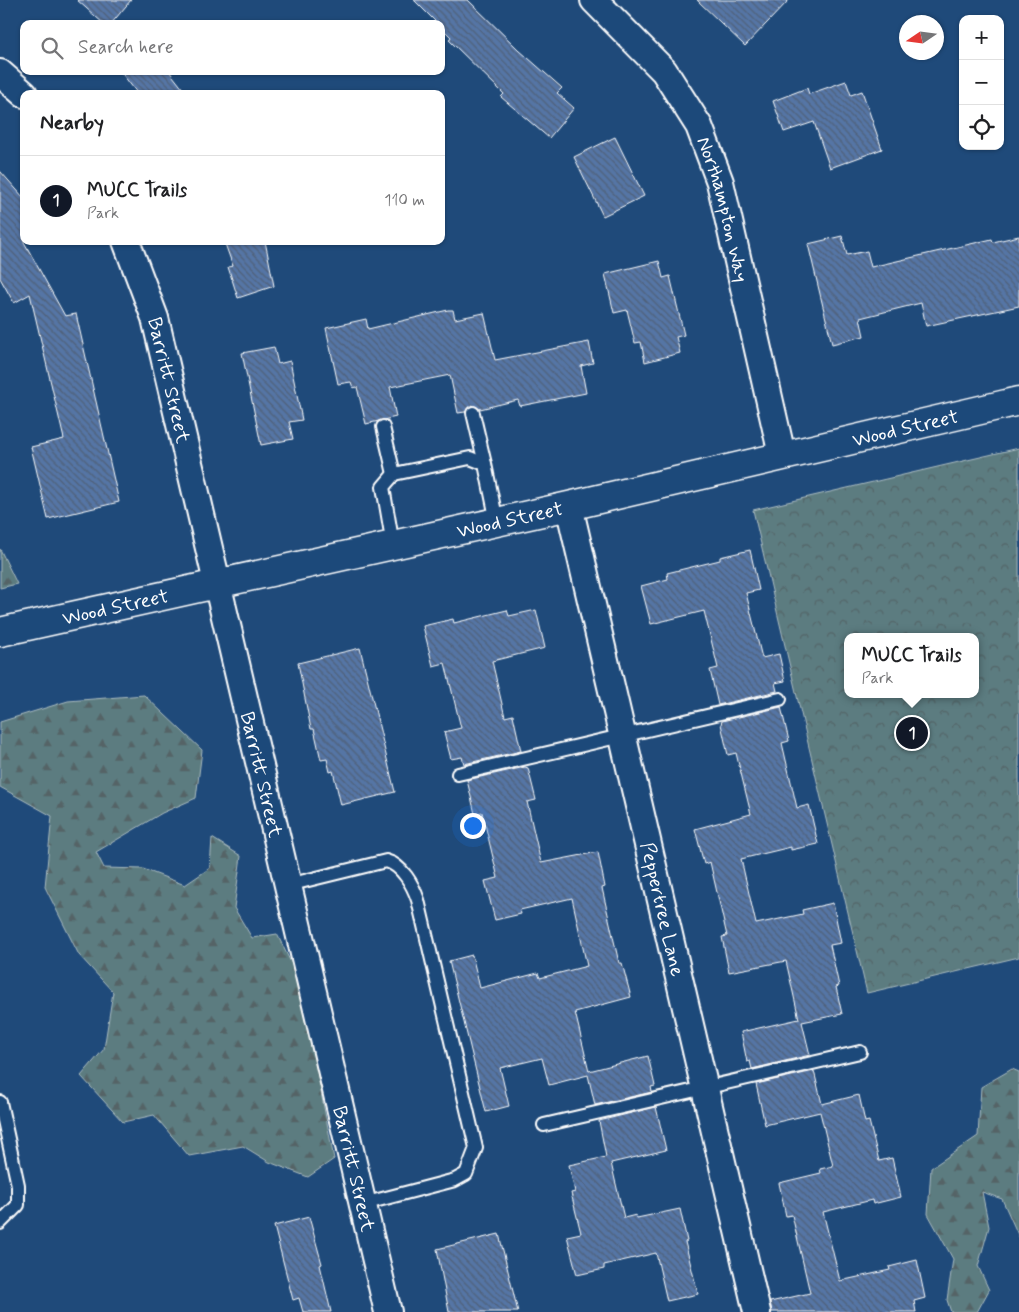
<!DOCTYPE html>
<html lang="en">
<head>
<meta charset="utf-8">
<style>
	:root { --surface:#fff; --page:#f2f2f2; --text:#202124; --muted:#757577; --line:#e0e0e0; --accent:#111827 }
	body { margin:0; font-family:Mynerve,sans-serif; background:var(--page); color:var(--text) }
	.controls { position:absolute; right:15px; top:15px; display:grid; overflow:hidden; border-radius:10px; box-shadow:0 1px 4px #0004 }
	.controls button { width:45px; height:45px; display:grid; place-items:center; padding:0; border:0; border-bottom:1px solid var(--line); background:var(--surface); color:var(--text); font:25px sans-serif }
	.compass { position:absolute; left:899px; top:15px; width:45px; height:45px; border-radius:50%; background:var(--surface); box-shadow:0 1px 4px #0004; rotate:257deg }
	.you { position:absolute; left:472px; top:825px; width:18px; height:18px; margin:-12px; border:4px solid #fff; border-radius:50%; background:#1a73e8; box-shadow:0 0 0 8px #1a73e833 }
	.badge { display:grid; place-items:center; width:32px; height:32px; border-radius:50%; background:var(--accent); color:#fff; font-size:16px; font-weight:700 }
	.pin { position:absolute; translate:-50% -50%; border:2px solid #fff; box-shadow:0 1px 5px #0006 }
	.popup { position:absolute; left:844px; top:633px; width:135px; height:65px; box-sizing:border-box; display:grid; place-content:center; border-radius:10px; background:var(--surface); filter:drop-shadow(0 1px 4px #0005); font-size:16px; white-space:nowrap; color:var(--muted) }
	.popup b { font-size:19px; color:var(--text) }
	.popup::after { content:''; position:absolute; left:50%; top:100%; margin-left:-10px; border:10px solid transparent; border-top-color:var(--surface) }
	.list { margin:0; padding:0; list-style:none }
	h2 { display:flex; justify-content:space-between; align-items:center; height:65px; margin:0; padding:0 20px; font-size:21px }
	h2 small { font-size:16px; font-weight:400; color:var(--muted) }
	.list li { display:grid; grid-template-columns:32px 1fr auto; gap:15px; align-items:center; box-sizing:border-box; height:90px; padding:0 20px; border-top:1px solid var(--line) }
	.list b { display:block; font-size:19px; white-space:nowrap }
	.list p { margin:0; font-size:16px; white-space:nowrap; color:var(--muted) }
	.list em { font-size:16px; font-style:normal; color:var(--muted) }
	.icon { flex:none; width:28px; height:28px; fill:none; stroke:currentColor; stroke-width:2; stroke-linecap:round; stroke-linejoin:round }
	.map { position:relative; flex:none; width:1019px; height:1312px; overflow:hidden }
	.search { position:absolute; background:var(--surface); box-shadow:0 1px 4px #0004; left:20px; top:20px; width:425px; height:55px; display:flex; align-items:center; gap:12px; box-sizing:border-box; padding:0 18px; border-radius:10px; color:var(--muted); font-size:19px }
	.panel { position:absolute; background:var(--surface); box-shadow:0 1px 4px #0004; left:20px; top:90px; width:425px; height:155px; border-radius:10px }
	.map>svg:first-child { display:block }
</style>
</head>
<body>
<div class="map">
<svg width="1019" height="1312" viewBox="0 0 1019 1312">
	<defs>
		<pattern id="forest-firs" width="22" height="20" patternUnits="userSpaceOnUse" patternTransform="scale(1.25)"><rect width="22" height="20" fill="#5b7b80"/><path d="M5 1l3.5 6h-7zM16 11l3.5 6h-7z" fill="#546466"/></pattern>
		<pattern id="park-crowns" width="20" height="18" patternUnits="userSpaceOnUse" patternTransform="scale(1.25)"><rect width="20" height="18" fill="#5b7b80"/><path d="M2 6a3 3 0 1 1 6 0M12 15a3 3 0 1 1 6 0" fill="none" stroke="#546466"/></pattern>
		<pattern id="building-back-hatch" width="6" height="6" patternUnits="userSpaceOnUse" patternTransform="scale(1.25)"><rect width="6" height="6" fill="#5475a5"/><path d="M-1 5l2 2M0 0l6 6M5-1l2 2" fill="none" stroke="#506078"/></pattern>
	</defs>
	<rect width="100%" height="100%" fill="#1f4a7a"/>
	<filter id="ink" filterUnits="userSpaceOnUse"><feTurbulence type="fractalNoise" baseFrequency=".02" numOctaves="2"/><feDisplacementMap in="SourceGraphic" scale="10" xChannelSelector="R" yChannelSelector="G"/><feConvolveMatrix kernelMatrix="1 2 1 2 8 2 1 2 1" color-interpolation-filters="sRGB"/></filter>
	<g filter="url(#ink)">
		<g fill="url(#forest-firs)" stroke="#adbdc0">
			<polygon points="0,549 17,584 0,588"/>
			<polygon points="144,695 202,750 196,798 162,813 96,852 104,868 143,869 185,885 210,868 212,838 241,856 234,908 252,938 277,934 299,979 334,1159 308,1177 269,1162 243,1146 189,1156 154,1115 123,1122 81,1076 104,1049 113,992 79,955 45,887 52,816 0,787 0,722 68,701"/>
			<polygon points="1012,1069 1019,1072 1019,1237 1002,1199 982,1192 989,1227 978,1266 989,1290 977,1312 951,1312 947,1300 953,1259 928,1214 931,1168 978,1136 981,1087"/>
		</g>
		<path fill="url(#park-crowns)" stroke="#adbdc0" fill-rule="evenodd" d="M 1019,448 L 1019,957 L 867,993 L 753,510 ZM 848,637 L 976,637 L 976,694 L 848,694 Z"/>
		<g fill="url(#building-back-hatch)" stroke="#fff">
			<polygon points="77,0 131,0 111,24 104,24"/>
			<polygon points="414,0 468,0 519,50 562,88 557,93 574,108 549,138 501,97 504,94 449,40 451,37 441,27 441,24 438,24"/>
			<polygon points="697,0 789,0 745,46"/>
			<polygon points="120,71 169,71 187,94 138,94"/>
			<polygon points="846,81 851,95 862,91 882,149 830,168 814,122 784,132 773,101 807,88 809,94"/>
			<polygon points="615,137 644,196 603,216 574,157"/>
			<polygon points="0,171 24,198 24,242 65,316 76,314 119,502 48,519 31,447 64,439 30,294 14,303 0,278"/>
			<polygon points="842,236 847,255 867,251 871,267 992,239 993,242 1019,236 1019,306 926,326 921,303 860,318 864,336 832,344 808,244"/>
			<polygon points="224,241 265,241 274,286 238,298 228,267 233,266"/>
			<polygon points="659,261 663,278 670,276 684,335 676,337 680,353 645,362 641,342 635,343 627,310 614,313 605,274"/>
			<polygon points="448,310 453,310 455,319 484,313 495,360 589,342 593,363 581,366 586,393 520,406 518,400 480,409 472,405 465,412 458,413 450,375 390,387 396,417 366,424 357,387 353,388 351,382 338,384 326,328 366,319 368,329"/>
			<polygon points="274,347 278,364 290,361 302,420 289,422 293,439 261,445 242,353"/>
			<polygon points="750,550 759,590 746,593 762,658 779,654 785,681 775,683 777,691 718,705 710,670 718,668 704,611 651,624 641,586 668,579 667,573 720,560 720,557"/>
			<polygon points="507,610 509,616 536,610 545,648 492,661 505,717 513,715 521,751 464,764 462,757 451,759 444,732 461,728 445,663 433,666 423,626 453,619 454,623"/>
			<polygon points="360,648 395,792 341,805 333,771 330,772 327,759 321,760 314,729 311,729 298,663"/>
			<polygon points="781,707 789,741 782,743 797,808 809,805 818,844 791,850 791,847 741,859 756,924 803,914 802,910 833,903 841,943 830,945 839,986 836,987 842,1014 802,1022 810,1055 752,1069 750,1061 747,1062 741,1032 799,1019 786,961 729,972 722,937 727,936 710,862 704,864 695,829 751,814 736,753 728,755 721,724 722,721"/>
			<polygon points="525,767 528,768 536,800 527,802 541,863 598,852 605,887 602,888 619,963 622,963 631,997 575,1012 589,1071 648,1056 655,1086 651,1087 652,1092 595,1105 588,1075 549,1085 542,1058 500,1068 509,1106 486,1112 449,961 472,955 480,988 538,973 540,978 587,966 572,898 520,910 521,914 495,920 485,881 498,878 482,812 475,814 467,780"/>
			<polygon points="814,1071 822,1104 859,1095 865,1122 869,1121 879,1161 892,1158 901,1197 873,1204 872,1200 823,1212 840,1281 890,1270 889,1267 917,1260 925,1298 914,1301 916,1312 772,1312 770,1302 810,1293 792,1215 786,1216 779,1183 821,1173 820,1169 833,1166 820,1112 765,1125 756,1084"/>
			<polygon points="656,1107 666,1150 611,1163 624,1218 636,1215 637,1218 680,1209 687,1241 685,1242 698,1294 667,1301 656,1253 604,1265 604,1269 577,1275 567,1236 581,1233 571,1193 575,1192 569,1165 606,1157 599,1121"/>
			<polygon points="309,1217 322,1264 320,1265 331,1312 303,1312 299,1298 293,1300 274,1226"/>
			<polygon points="499,1234 518,1312 449,1312 437,1249"/>
		</g>
		<g fill="none" stroke-linecap="round" stroke-linejoin="round">
			<g stroke="#fff" stroke-width="16">
				<g id="lane">
					<polyline points="473,413 485,464"/>
					<polyline points="383,427 394,474"/>
					<polyline points="393,545 383,487 394,474 470,458 485,464 497,522"/>
					<polyline points="458,774 780,699"/>
					<path d="M 288,885 L 386,861 C 402,865 413,885 418,900 L 476,1148 L 466,1174 L 455,1180 L 363,1204"/>
					<polyline points="0,1102 18,1185 18,1205 0,1223"/>
					<polyline points="544,1125 860,1052"/>
				</g>
			</g>
			<g stroke="#fff" stroke-width="30">
				<g id="street">
					<path id="s1" d="M 594,0 L 664,71 L 699,126 L 720,182 L 782,455"/>
					<polyline points="0,73 24,94"/>
					<path id="s2" d="M 126,241 L 155,318 L 388,1312"/>
					<path id="s3" d="M 569,506 L 757,1312"/>
				</g>
			</g>
			<g stroke="#fff" stroke-width="31">
				<g id="secondary">
					<path id="s4" d="M 0,632 L 569,506 L 1019,401"/>
				</g>
			</g>
			<use href="#lane" stroke="#1f4a7a" stroke-width="12"/>
			<use href="#street" stroke="#1f4a7a" stroke-width="26"/>
			<use href="#secondary" stroke="#1f4a7a" stroke-width="28"/>
		</g>
	</g>
	<g text-anchor="middle" stroke-width="5" stroke-linejoin="round" paint-order="stroke">
		<g font-size="20" fill="#fff" stroke="#1f4a7a">
			<text dy="7" stroke="none"><textPath href="#s1" startOffset="252">Northampton Way</textPath></text>
			<text dy="7" stroke="none"><textPath href="#s2" startOffset="146">Barritt Street</textPath></text>
			<text dy="7" stroke="none"><textPath href="#s4" startOffset="928">Wood Street</textPath></text>
			<text dy="7" stroke="none"><textPath href="#s4" startOffset="522">Wood Street</textPath></text>
			<text dy="7" stroke="none"><textPath href="#s4" startOffset="118">Wood Street</textPath></text>
			<text dy="7" stroke="none"><textPath href="#s2" startOffset="551">Barritt Street</textPath></text>
			<text dy="7" stroke="none"><textPath href="#s3" startOffset="414">Peppertree Lane</textPath></text>
			<text dy="7" stroke="none"><textPath href="#s2" startOffset="956">Barritt Street</textPath></text>
		</g>
	</g>
</svg>
<div class="controls">
<button>+</button>
<button>−</button>
<button><svg class="icon" aria-label="locate" viewBox="0 0 24 24"><circle cx="12" cy="12" r="6"/><path d="M12 2v4M12 18v4M2 12h4M18 12h4"/></svg></button>
</div>
<svg class="compass" viewBox="-18 -18 36 36"><path d="M0-13l5 13h-10z" fill="#e53935"/><path d="M0 13l5-13h-10z" fill="#757577"/></svg>
<div class="you"></div>
<div class="pin badge" style="left:912px;top:733px">1</div>
<div class="popup"><b>MUCC Trails</b>Park</div>
<div class="search"><svg class="icon" aria-label="search" viewBox="0 0 24 24"><circle cx="10" cy="10" r="6"/><path d="M15 15l6 6"/></svg>Search here</div>
<section class="panel">
<h2>Nearby<small></small></h2>
<ul class="list">
<li><span class="badge">1</span><div><b>MUCC Trails</b><p>Park</p></div><em>110 m</em></li>
</ul>
</section>
</div>
</body>
</html>
